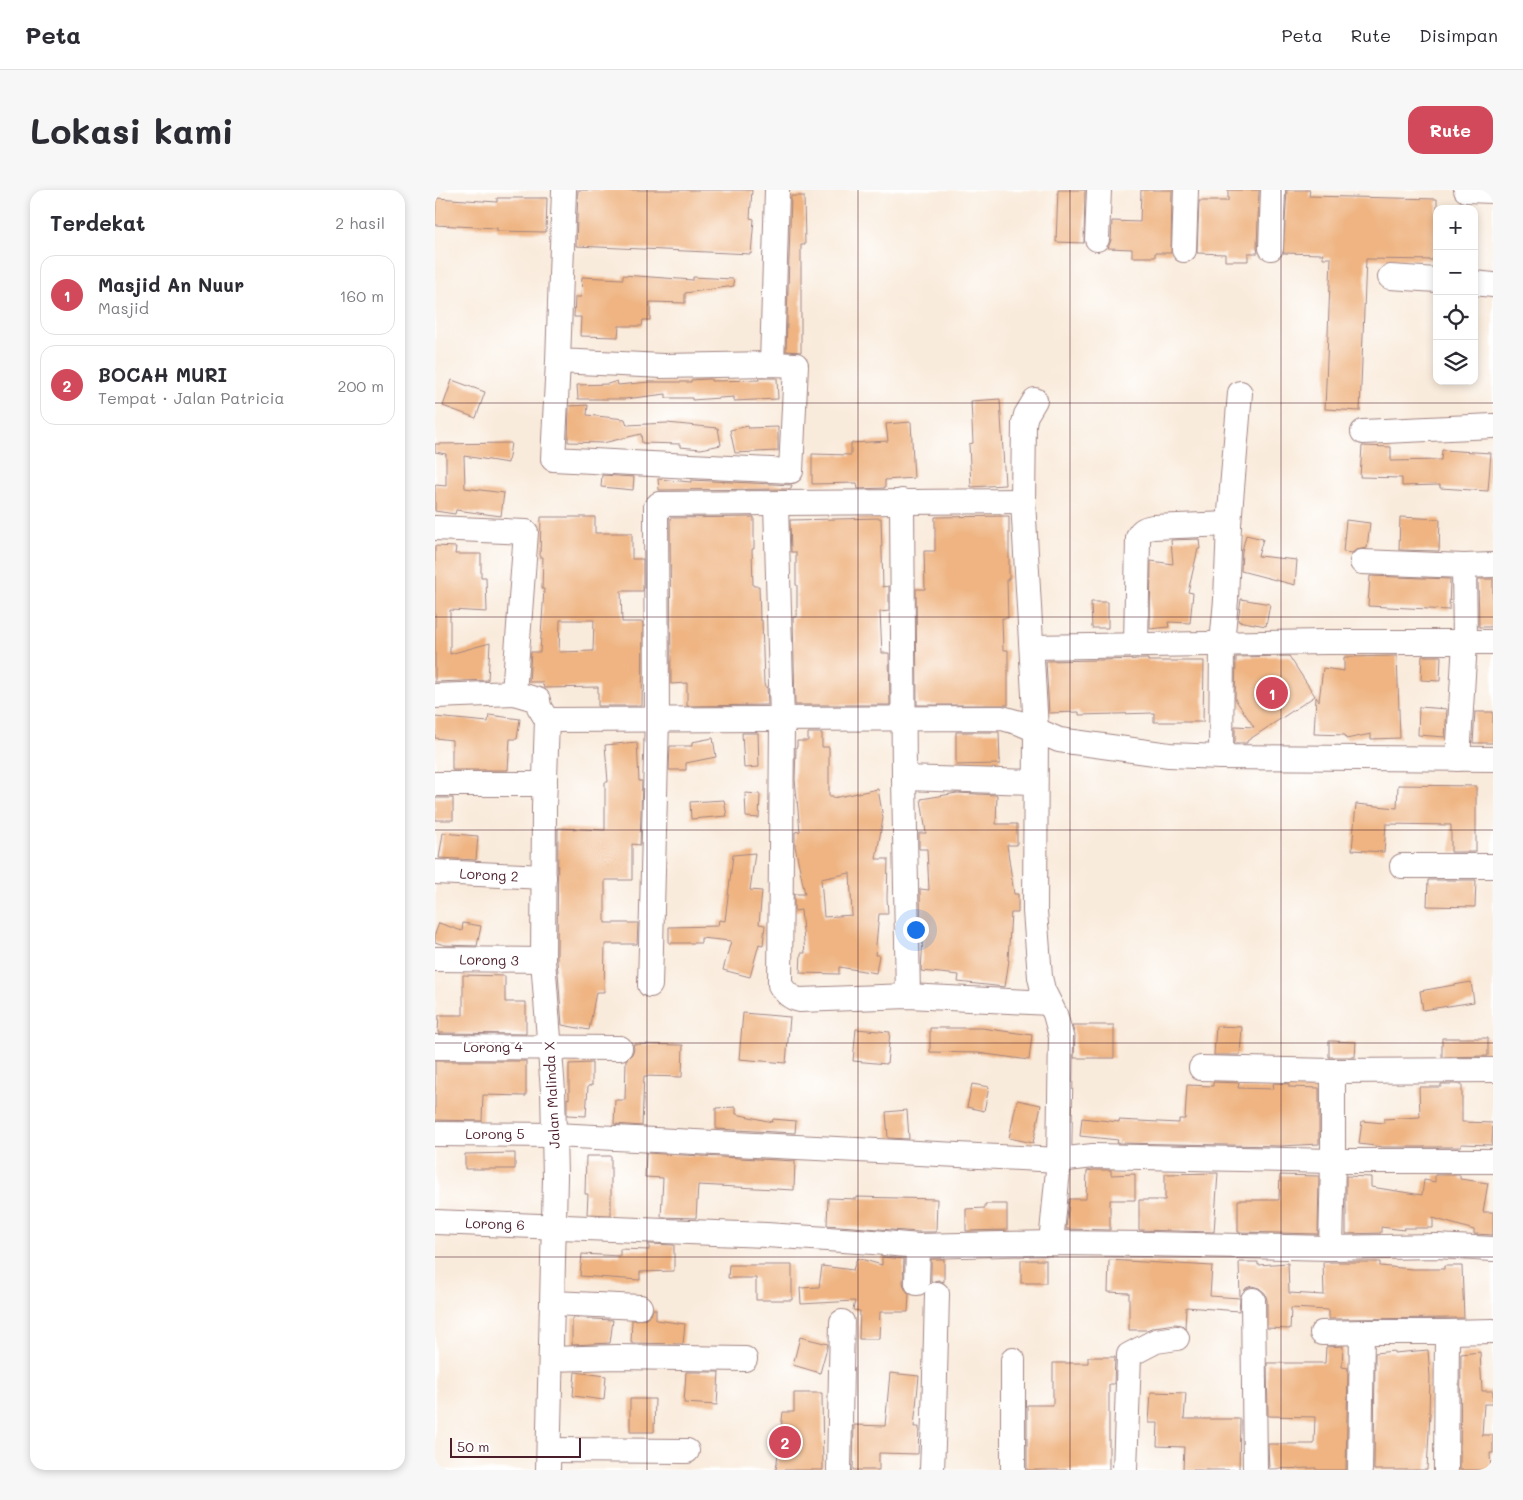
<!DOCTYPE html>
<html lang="id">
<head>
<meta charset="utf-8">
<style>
	:root { --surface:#fff; --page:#f7f7f7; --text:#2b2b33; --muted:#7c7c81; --line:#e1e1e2; --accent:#d1495b }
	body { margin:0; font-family:Mali,sans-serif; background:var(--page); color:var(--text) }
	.controls { position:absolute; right:15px; top:15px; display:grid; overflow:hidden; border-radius:10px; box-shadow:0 2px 8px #0003 }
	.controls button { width:45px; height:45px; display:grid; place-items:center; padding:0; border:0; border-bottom:1px solid var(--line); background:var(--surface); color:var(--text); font:25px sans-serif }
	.scale { position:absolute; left:15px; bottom:12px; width:131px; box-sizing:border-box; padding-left:5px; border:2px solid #4a1f2b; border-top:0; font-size:14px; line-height:18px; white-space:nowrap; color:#4a1f2b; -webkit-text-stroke:4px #fff; paint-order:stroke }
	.you { position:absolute; left:480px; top:739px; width:18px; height:18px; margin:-12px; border:4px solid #fff; border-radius:50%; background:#1a73e8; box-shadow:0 0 0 8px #1a73e833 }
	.badge { display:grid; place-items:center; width:32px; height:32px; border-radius:50%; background:var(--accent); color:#fff; font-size:16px; font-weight:700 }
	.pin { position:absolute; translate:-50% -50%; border:2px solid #fff; box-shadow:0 1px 5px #0006 }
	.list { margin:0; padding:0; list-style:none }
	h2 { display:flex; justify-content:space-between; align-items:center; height:65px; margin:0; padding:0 20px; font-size:21px }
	h2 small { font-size:16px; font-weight:400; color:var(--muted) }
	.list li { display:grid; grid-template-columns:32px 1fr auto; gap:15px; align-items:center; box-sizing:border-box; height:80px; margin:0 10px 10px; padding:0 10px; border:1px solid var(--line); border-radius:15px }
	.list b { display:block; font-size:19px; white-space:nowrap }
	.list p { margin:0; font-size:16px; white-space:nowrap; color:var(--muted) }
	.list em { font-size:16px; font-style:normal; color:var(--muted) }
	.icon { flex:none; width:28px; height:28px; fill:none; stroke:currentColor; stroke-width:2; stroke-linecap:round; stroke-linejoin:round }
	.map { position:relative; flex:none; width:1058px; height:1280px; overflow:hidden; border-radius:15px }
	header { display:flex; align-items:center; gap:30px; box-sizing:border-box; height:70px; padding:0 25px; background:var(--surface); border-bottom:1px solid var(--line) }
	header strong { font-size:24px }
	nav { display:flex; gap:28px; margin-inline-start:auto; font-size:18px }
	.intro { display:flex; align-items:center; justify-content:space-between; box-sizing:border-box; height:120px; padding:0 30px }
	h1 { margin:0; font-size:35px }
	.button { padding:12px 22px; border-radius:15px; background:var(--accent); color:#fff; font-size:18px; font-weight:700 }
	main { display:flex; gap:30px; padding:0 30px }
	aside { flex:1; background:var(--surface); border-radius:15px; box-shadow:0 2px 8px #0003 }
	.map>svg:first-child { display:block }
</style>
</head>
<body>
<header>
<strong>Peta</strong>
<nav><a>Peta</a><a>Rute</a><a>Disimpan</a></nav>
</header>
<div class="intro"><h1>Lokasi kami</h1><a class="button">Rute</a></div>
<main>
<aside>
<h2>Terdekat<small>2 hasil</small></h2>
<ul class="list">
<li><span class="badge">1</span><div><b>Masjid An Nuur</b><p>Masjid</p></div><em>160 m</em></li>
<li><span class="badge">2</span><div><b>BOCAH MURI</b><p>Tempat · Jalan Patricia</p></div><em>200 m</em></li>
</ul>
</aside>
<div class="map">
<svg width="1058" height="1280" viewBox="0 0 1058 1280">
	<rect width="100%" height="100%" fill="#fff"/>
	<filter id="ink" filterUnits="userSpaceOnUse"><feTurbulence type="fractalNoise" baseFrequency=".02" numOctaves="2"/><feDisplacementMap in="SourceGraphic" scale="10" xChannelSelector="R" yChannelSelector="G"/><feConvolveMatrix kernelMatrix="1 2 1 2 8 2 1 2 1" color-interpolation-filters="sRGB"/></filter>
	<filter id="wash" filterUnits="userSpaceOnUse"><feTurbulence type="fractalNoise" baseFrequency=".0096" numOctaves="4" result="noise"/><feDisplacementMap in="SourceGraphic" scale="20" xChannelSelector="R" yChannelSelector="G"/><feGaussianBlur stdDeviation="1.12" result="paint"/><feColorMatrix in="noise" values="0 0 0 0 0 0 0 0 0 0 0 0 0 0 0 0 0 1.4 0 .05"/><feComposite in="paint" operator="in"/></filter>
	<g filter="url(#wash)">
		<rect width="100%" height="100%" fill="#f9ebdb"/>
		<g id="blocks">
			<g fill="#efb481" fill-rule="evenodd">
				<polygon points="143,0 317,0 315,28 319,29 316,64 141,56"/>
				<polygon points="623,0 650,0 649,53 621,52"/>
				<polygon points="706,0 737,0 736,63 720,63 720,67 697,67 697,59 673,58 676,50 677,31 705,32"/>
				<polygon points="793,0 824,0 822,58 823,63 813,63 813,71 790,71 790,64 762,63 764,11 793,11"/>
				<polygon points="852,0 875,0 874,6 1002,9 1002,70 931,69 925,221 890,219 896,68 888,68 888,64 848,63"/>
				<polygon points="356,6 369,6 370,55 366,55 366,162 351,161"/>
				<polygon points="1,8 62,12 62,8 112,8 111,42 62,41 62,38 0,35"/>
				<polygon points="188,85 258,90 258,87 298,89 299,96 250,103 250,113 215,112 215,130 208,130 207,136 184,136 183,147 145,146 146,127 139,127 140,107 146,107 147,87 188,89"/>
				<polygon points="324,188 342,188 343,209 299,211 299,207 257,210 257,208 231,208 231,204 190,209 143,209 142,195 173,194 182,191 183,195 214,192 256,192 256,190 274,189 276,189 276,191 324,190"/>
				<polygon points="17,190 50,202 41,228 8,216"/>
				<polygon points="565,209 570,295 536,297 534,254 538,253 536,211"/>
				<polygon points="153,215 152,225 190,229 192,235 232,233 283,238 286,255 266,259 245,257 245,254 207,253 206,244 168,253 133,252 134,216"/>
				<polygon points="476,232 479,288 450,290 450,298 423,299 422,293 377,294 377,264 416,265 416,253 453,251 451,234"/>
				<polygon points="313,236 313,238 343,237 343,261 300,263 295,240"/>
				<polygon points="76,253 73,273 29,266 30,298 69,303 66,326 21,320 20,324 0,321 0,295 11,296 11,264 0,262 0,254"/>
				<polygon points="927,256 956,257 956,271 1006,270 1007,260 1056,263 1053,301 1005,298 1005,295 967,296 967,288 925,287"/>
				<polygon points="167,285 199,287 198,300 166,297"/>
				<polygon points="223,289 256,292 256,290 357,295 356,299 224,300"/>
				<polygon points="574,326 574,389 572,389 573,428 567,428 568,460 573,460 573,515 482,515 481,399 490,399 489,361 500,361 500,327"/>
				<path d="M 106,327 L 160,327 L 160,343 L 197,343 L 197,369 L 208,369 L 208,401 L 186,401 L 187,432 L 208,432 L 207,516 L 163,516 L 163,497 L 109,498 L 107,492 L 94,492 L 96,462 L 105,462 L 109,399 L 107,399 L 108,367 L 105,367 ZM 125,430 L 159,430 L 158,461 L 124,462 Z"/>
				<polygon points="319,327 319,359 317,359 318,396 324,396 325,430 327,430 329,494 330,497 332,497 333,515 252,516 252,493 236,494 235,328"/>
				<polygon points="965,327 1005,329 1004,361 964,360"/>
				<polygon points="446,328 448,397 454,396 454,421 445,422 447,463 454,463 455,515 360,515 358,427 362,427 362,395 361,395 361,362 356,362 355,330"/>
				<polygon points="911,330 935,333 932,358 921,360 917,363 908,362"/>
				<polygon points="811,345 828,349 823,366 862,370 860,395 806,381 807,361"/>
				<polygon points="764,349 765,359 763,359 753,402 758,403 755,433 733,432 734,437 715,439 716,371 738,374 736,350"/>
				<polygon points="0,356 21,357 20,364 46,364 46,387 51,387 52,422 15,420 15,464 55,453 53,490 0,492"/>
				<polygon points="935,386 1015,389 1014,420 933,416"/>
				<polygon points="1043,389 1058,389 1058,437 1044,437"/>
				<polygon points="806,409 835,414 831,436 803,431"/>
				<polygon points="656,412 673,412 673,438 657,438"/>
				<polygon points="854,466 880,506 812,551 812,553 800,553 800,536 819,537 800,509 801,467"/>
				<polygon points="962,466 965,548 936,549 936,544 911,549 910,545 879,544 881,507 884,511 888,478 909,481 909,467"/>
				<polygon points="987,466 1006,466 1005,491 986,490"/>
				<polygon points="713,469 713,471 769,471 768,532 719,532 719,523 644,525 644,522 614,523 611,471"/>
				<polygon points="984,517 1012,519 1010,547 983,545"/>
				<polygon points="1040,522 1058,522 1058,553 1038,553"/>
				<polygon points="54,525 85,529 82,549 75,549 73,580 17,580 17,550 0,548 0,527 53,532"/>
				<polygon points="521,542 564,542 565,574 521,575"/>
				<polygon points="307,543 323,543 324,577 309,578"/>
				<path d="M 373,543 L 387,543 L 387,557 L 394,557 L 394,606 L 398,606 L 398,608 L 443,599 L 448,628 L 441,669 L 453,669 L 452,708 L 453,724 L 444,724 L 440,765 L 444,765 L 441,783 L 404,777 L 404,784 L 365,783 L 366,763 L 370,763 L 366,720 L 359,721 L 359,704 L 370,704 L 360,656 L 360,642 L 365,641 L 360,589 L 361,557 L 362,557 L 362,551 L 373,551 ZM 415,683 L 417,725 L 389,727 L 386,689 Z"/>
				<polygon points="278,548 281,567 251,573 251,580 234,580 235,556 257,556 257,552"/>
				<polygon points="202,552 204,591 207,591 205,655 197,654 197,690 170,690 170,733 203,733 202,754 170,754 169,802 161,802 154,840 127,835 122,770 123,638 170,640 170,592 173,592 170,555"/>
				<polygon points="963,595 1041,596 1041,662 1016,662 1016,635 951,634 949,662 917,660 921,614 962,618"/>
				<polygon points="310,603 325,604 324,628 311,627"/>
				<polygon points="522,603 562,605 561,634 582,634 582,655 572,655 579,704 583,704 583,723 576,723 573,770 574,770 570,797 523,792 524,785 486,781 488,749 486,749 485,701 485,699 494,700 492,659 484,659 484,643 491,643 486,609"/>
				<rect x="0" y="608" width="18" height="22"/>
				<polygon points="289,610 292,626 256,629 255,612"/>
				<polygon points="8,643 43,646 41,670 4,668"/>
				<polygon points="320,663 315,700 327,701 324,734 330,735 328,755 324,754 315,787 288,780 296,751 266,748 266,753 234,753 234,737 283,736 284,730 290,731 298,665"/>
				<polygon points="993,690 1041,690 1040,717 992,716"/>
				<polygon points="4,733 27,741 28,733 46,736 42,756 9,755 0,752 0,744"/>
				<polygon points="28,785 70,786 70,812 91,812 91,844 3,843 4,825 28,825"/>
				<polygon points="1036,792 1039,812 988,820 985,801"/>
				<polygon points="308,823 355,827 351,873 304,869"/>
				<polygon points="637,835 679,835 679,868 639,868 640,846"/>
				<polygon points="781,836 807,837 805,865 779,865"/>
				<polygon points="495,838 547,838 597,845 594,870 543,863 495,862"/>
				<polygon points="421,839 455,842 452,874 418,871"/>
				<polygon points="1007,848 1053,848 1053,866 1007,867"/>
				<polygon points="894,851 921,852 920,867 894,867"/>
				<polygon points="198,854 248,855 247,887 209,886 207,936 179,934 180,910 190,910 191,870 197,864 199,859"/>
				<polygon points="0,871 91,871 91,906 48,905 47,931 0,930"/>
				<polygon points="157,873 157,895 153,896 151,926 132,925 132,908 134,909 134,874"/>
				<polygon points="778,892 804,893 803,898 839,899 838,894 840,893 854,894 854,897 884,898 884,954 846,956 682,953 683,950 645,946 647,928 684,932 684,930 744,933 744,929 750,929 752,895 778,896"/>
				<polygon points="537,894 554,897 549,921 532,917"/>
				<polygon points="1006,894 1027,894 1027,932 1058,933 1057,955 1026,954 1026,957 948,957 924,954 927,931 949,933 949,929 985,927 984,897 1006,897"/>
				<polygon points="582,910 606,915 598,953 574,948"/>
				<polygon points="301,917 301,924 337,932 338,929 361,931 360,943 281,939 281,918"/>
				<polygon points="472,920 474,949 453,948 451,922"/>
				<polygon points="80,963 80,979 30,979 30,964"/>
				<polygon points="211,963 360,971 359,1000 263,995 261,1028 226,1027 228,988 210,987"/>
				<polygon points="151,966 176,966 176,1025 152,1024 153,1004 150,1004"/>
				<polygon points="659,980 676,980 676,985 700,984 700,1010 675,1010 675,1040 631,1039 634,1009 651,1009 652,981"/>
				<polygon points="783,983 779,1042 704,1040 704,1010 730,1010 730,984"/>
				<polygon points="845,985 884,986 883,1044 803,1042 803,1010 844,1010"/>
				<polygon points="1000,985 1025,985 1025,989 1053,993 1048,1022 1058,1022 1058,1045 1039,1044 1039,1040 998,1028 998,1038 969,1038 969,1040 946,1037 946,1043 911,1044 911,986 936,987 936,997 987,1005 989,990 1000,992"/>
				<polygon points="422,1007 502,1009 501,1042 483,1042 392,1035 393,1008 422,1009"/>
				<polygon points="550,1014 572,1014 572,1040 531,1041 531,1019 550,1018"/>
				<polygon points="214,1054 239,1055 239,1081 205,1082 205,1090 145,1086 147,1064 185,1066 185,1059 214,1060"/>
				<polygon points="447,1067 469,1069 468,1093 470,1099 474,1104 473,1122 445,1122 444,1149 424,1149 425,1121 418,1120 420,1111 366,1114 365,1098 384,1097 387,1076 418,1080 422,1068 447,1075"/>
				<polygon points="496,1069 509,1069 509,1092 503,1090 496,1092"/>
				<rect x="586" y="1070" width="25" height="23"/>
				<polygon points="674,1070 777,1076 775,1106 805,1108 804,1121 751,1117 750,1138 747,1135 740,1134 719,1137 712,1140 694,1140 694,1103 673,1102"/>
				<polygon points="804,1072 823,1072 823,1075 853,1073 854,1103 889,1105 888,1072 945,1072 945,1076 977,1079 1009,1079 1009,1076 1027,1076 1029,1128 894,1129 894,1120 856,1118 855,1139 832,1138 832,1110 830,1103 824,1098 817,1096 811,1098 805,1107"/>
				<polygon points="294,1075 357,1075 357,1110 321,1110 321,1088 293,1088"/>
				<polygon points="218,1119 221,1119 221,1130 250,1134 248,1154 196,1153 197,1130 211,1129 216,1125"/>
				<polygon points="137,1128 178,1130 175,1153 137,1155"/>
				<polygon points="365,1147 393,1154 385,1183 358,1175"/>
				<polygon points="908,1156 907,1177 913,1178 911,1280 881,1280 881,1278 834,1279 833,1254 879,1254 880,1227 833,1226 832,1173 890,1173 891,1157"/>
				<polygon points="993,1160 995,1187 994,1223 995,1223 992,1280 939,1280 940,1163 959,1161 959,1163"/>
				<polygon points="1045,1162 1047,1201 1058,1201 1058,1214 1049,1214 1047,1245 1058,1245 1058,1263 1055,1263 1056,1280 1025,1280 1026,1164"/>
				<polygon points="653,1167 680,1167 679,1194 674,1194 674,1280 592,1280 592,1215 618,1215 618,1173 653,1173"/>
				<polygon points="140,1182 171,1186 169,1210 138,1206"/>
				<polygon points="251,1182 284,1182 282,1215 249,1213"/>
				<polygon points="455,1183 484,1186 479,1237 484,1237 483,1264 444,1263 444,1280 418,1280 419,1235 450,1236"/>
				<polygon points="716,1202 751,1203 749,1229 805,1229 804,1280 748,1280 749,1257 722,1256 723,1233 714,1233"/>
				<polygon points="359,1203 387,1203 388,1280 341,1280 348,1222 359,1222"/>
				<polygon points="195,1209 220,1209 219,1242 195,1242"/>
			</g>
		</g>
	</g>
	<g filter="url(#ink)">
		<use href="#blocks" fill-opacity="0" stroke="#a28583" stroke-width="1"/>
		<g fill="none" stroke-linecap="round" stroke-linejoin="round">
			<g stroke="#a28583" stroke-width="26">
				<g id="minor">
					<polyline points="1031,0 1058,1"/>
					<polyline points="662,49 664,0"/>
					<polyline points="836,58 838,0"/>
					<polyline points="749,60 751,0"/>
					<polyline points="955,87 1002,90"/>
					<polyline points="1039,93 1058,95"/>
					<polyline points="123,171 118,269 356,281 361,175 337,174 228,176 123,171 129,0"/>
					<polyline points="337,174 342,0"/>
					<polyline points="600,210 591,225 589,233 588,311 601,540 600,721 605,787 608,800 620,824 626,846 624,970 616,1053"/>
					<polyline points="928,242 1058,236"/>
					<polyline points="467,311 469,588 473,806"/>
					<path d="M 341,314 L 347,530 L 345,795 C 351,803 355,808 365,810 L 473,806 L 614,813"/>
					<polyline points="0,338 91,342 79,503 103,510 104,517 112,530"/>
					<polyline points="927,372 1029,376 1058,375"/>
					<path d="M 701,455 L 703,348 C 705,340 711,338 718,337 L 794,334"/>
					<polyline points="597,457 892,452 1058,452"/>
					<polyline points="0,506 79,503"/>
					<polyline points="112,530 567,528 585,533 624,550 734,565 786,567 1058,569"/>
					<polyline points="112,530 109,617 108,770 118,901 120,987 113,1280"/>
					<polyline points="786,567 787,454 791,410 794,334 805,203"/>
					<polyline points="1023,569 1030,452 1029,376"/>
					<polyline points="469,588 600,592"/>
					<polyline points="0,594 110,594"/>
					<polyline points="967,676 1058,676"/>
					<polyline points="0,682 109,687"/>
					<polyline points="0,769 108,770"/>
					<path d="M 215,795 L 222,529 L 221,317 L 224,314 C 345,314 466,311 588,311"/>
					<polyline points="0,857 185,858"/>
					<polyline points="766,878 898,881 1058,880"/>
					<polyline points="0,944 120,945 624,970 658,966 898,971 898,881"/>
					<polyline points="1058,971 898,971 896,1058 1001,1056 1058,1059"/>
					<polyline points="0,1032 331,1045 438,1052 483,1056 616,1053 713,1054 896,1058"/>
					<polyline points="482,1093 483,1056"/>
					<polyline points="818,1110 820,1280"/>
					<polyline points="118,1113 205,1117"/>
					<polyline points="887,1143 927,1142"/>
					<polyline points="116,1169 182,1167 310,1169"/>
					<polyline points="578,1170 578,1280"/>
					<polyline points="114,1260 252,1261"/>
					<polyline points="404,1280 407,1132"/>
					<polyline points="497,1280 499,1227 502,1104"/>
					<polyline points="690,1280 694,1165 721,1151 742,1148"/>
					<polyline points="925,1280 927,1142 1012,1142"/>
					<polyline points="1011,1280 1012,1142 1058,1141"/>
				</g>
			</g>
			<use href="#minor" stroke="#fff" stroke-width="24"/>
		</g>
	</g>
	<path fill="none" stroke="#4a1f2b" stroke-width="1" stroke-opacity="0.55" d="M 212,0 L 212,1280M 423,0 L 423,1280M 635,0 L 635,1280M 846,0 L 846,1280M 0,213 L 1058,213M 0,427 L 1058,427M 0,640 L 1058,640M 0,853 L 1058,853M 0,1067 L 1058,1067"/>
	<g text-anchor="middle" stroke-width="5" stroke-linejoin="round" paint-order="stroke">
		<g font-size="14" fill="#4a1f2b" stroke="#fff">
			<text transform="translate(54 685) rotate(3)" y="5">Lorong 2</text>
			<text transform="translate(54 770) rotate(1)" y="5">Lorong 3</text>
			<text x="58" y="862">Lorong 4</text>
			<text transform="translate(117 905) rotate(-93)" y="5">Jalan Malinda X</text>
			<text x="60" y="949">Lorong 5</text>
			<text transform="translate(60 1034) rotate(2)" y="5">Lorong 6</text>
		</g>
	</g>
</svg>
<div class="controls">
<button>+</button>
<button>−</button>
<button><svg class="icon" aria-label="locate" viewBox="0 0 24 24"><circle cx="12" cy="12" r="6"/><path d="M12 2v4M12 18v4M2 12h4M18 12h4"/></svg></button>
<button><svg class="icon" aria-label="layers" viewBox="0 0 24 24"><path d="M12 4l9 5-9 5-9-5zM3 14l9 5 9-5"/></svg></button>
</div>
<div class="scale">50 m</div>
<div class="you"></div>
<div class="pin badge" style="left:837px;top:503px">1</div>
<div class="pin badge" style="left:350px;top:1252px">2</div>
</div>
</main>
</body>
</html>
